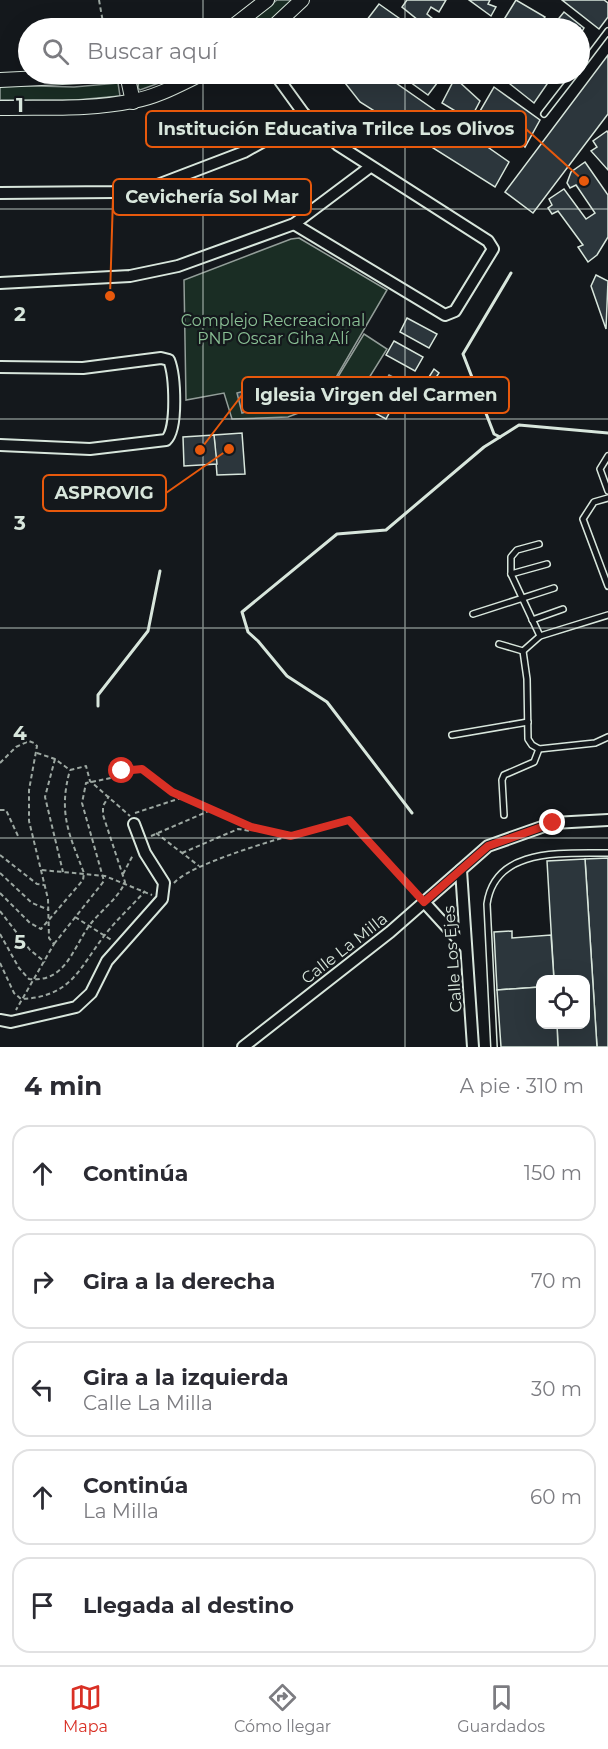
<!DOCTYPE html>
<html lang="es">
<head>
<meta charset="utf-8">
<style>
	:root { --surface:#fff; --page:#f2f2f3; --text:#2b2b33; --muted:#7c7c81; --line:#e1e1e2; --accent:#d93025 }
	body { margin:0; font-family:Montserrat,sans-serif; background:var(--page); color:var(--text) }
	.controls { position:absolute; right:18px; bottom:18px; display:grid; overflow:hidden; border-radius:12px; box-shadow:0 6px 24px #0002 }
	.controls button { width:54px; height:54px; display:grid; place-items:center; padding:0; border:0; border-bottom:2px solid var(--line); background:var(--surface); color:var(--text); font:30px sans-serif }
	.stop { position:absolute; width:18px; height:18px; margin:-14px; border:4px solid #d93025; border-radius:50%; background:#fff }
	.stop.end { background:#d93025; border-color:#fff; box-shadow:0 2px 6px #0008 }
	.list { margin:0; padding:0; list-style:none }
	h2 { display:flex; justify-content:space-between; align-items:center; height:78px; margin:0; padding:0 24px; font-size:26px }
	h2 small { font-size:20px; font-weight:400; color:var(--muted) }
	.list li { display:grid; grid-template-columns:39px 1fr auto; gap:18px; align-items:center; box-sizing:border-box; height:96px; margin:0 12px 12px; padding:0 12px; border:2px solid var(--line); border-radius:18px }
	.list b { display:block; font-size:22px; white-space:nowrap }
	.list p { margin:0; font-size:20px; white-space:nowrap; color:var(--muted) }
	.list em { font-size:20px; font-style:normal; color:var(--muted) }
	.icon { flex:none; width:33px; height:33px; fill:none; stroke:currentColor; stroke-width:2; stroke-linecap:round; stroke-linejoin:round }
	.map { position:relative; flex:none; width:608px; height:1047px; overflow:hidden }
	.search { position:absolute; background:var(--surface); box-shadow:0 6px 24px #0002; left:18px; right:18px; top:18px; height:66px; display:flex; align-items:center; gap:15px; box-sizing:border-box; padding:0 21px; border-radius:33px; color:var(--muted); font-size:22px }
	.sheet { height:618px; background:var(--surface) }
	nav { display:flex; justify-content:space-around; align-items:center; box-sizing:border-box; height:84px; border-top:2px solid var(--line); background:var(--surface); font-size:16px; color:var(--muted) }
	nav a { display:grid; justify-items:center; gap:3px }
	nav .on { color:var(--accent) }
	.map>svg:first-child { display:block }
</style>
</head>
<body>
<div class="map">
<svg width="608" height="1047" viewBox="0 0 608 1047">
	<rect width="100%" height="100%" fill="#14181c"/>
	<g fill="#1a2d24" stroke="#939e99" stroke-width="1.5">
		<polygon points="277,0 293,0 262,28 242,28"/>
		<polygon points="154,74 184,74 140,90 138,88 139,79"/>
		<polygon points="118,83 120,96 76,100 0,100 0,85 74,87"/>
		<polygon points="299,238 387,290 320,405 288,417 232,419 224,393 186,400 184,280 291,239"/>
		<polygon points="364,334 387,349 359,394 336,380"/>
		<polygon points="389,375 417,390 410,403 382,388"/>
	</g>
	<polygon fill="#2f3f4d" stroke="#939e99" stroke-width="1.5" points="277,382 283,402 242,413 237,393"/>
	<g fill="#2c363c" stroke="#d8e6dc" stroke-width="1.5">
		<polygon points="407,0 446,0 439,12 431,7 427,14 433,19 428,28 402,7"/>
		<polygon points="469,0 490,0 488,4 496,7 491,16"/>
		<polygon points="516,0 545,17 537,28 504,28 500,26"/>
		<polygon points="562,0 604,0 608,3 608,17 599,29"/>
		<polygon points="379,4 413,28 368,28 363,25"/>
		<polygon points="564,12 584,28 580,35 580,28 551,28"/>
		<polygon points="608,55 608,114 533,213 505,192"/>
		<polygon points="338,74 383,74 509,162 495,187 360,102"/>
		<polygon points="406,74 444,74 428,95 403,77"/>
		<polygon points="518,74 554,74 534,103 510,84"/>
		<polygon points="455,78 480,101 470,120 442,103"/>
		<polygon points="494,87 540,120 525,147 480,111"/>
		<polygon points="607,131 608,133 608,170 591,151 597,147 593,141"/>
		<polygon points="585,162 608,195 608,237 597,255 588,262 578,247 583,245 558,211 552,214 548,208 552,205 549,199 564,189 586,219 595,213 576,185 570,188 567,183 571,172"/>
		<polygon points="596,275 608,281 606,329 591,286"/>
		<polygon points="407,318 437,334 429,348 400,332"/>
		<polygon points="394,341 423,357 415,371 386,355"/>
		<polygon points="434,369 439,373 427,391 422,388"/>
		<polygon points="363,390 393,406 386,419 356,403"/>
		<polygon points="242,433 245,474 217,475 214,435"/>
		<polygon points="214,435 217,464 184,466 183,437"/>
		<polygon points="608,858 608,1047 597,1047 585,859"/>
		<polygon points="585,859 597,1047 558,1047 557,1024 586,1024 586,980 554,980 547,861"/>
		<polygon points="512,931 512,938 551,935 554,980 540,980 540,987 497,990 494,932"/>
		<polygon points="540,987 540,1024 557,1024 558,1047 501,1047 497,990"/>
	</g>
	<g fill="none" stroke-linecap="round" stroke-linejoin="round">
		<g stroke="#d8e6dc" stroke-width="8">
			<g id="lane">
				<polyline points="580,68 608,31"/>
				<polyline points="544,114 575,74"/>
				<polyline points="608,456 600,469 608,491"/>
				<polyline points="608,498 594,502 583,519 608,586"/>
				<polyline points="511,574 511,557 517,550 539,544"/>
				<polyline points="473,614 554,588"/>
				<polyline points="532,620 563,609"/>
				<polyline points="540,636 511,574 547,564"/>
				<polyline points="499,644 523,651 540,636 608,615"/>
				<polyline points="523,651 527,679 528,739 532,745 539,749 595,743 608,737"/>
				<polyline points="452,735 528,722"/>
				<polyline points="504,815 502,780 504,775 534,762 539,749"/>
				<path d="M 494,1047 L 487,904 C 495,846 565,854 608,853"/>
			</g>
		</g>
		<g stroke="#d8e6dc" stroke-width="14">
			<g id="street">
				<polyline points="275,74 304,114 338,145 488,241 493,249 455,311 445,315 294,224"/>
				<polyline points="0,193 115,192 155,186 244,152 291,126 304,114"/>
				<polyline points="0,283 130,276 178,266 294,224 370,167"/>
				<path d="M 0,367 L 83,368 L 161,358 L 169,360 C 175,375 178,429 166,440 L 90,449 L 0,445"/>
				<polyline points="461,870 473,1047"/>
				<polyline points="424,902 466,948"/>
				<polyline points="0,1020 11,1022 76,1007 91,993 107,961 162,899 164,883 145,853 134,824"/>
				<polyline points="243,1047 390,932 488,846 553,823 608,820"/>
			</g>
		</g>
		<g stroke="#d8e6dc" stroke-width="16">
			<g id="secondary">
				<polyline points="231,28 267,0"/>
				<polyline points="272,28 302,0"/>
				<polyline points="127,74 133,102"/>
				<polyline points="0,80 124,74"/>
				<path d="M 0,108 C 44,107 90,110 133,101 C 157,97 180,84 201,74"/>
			</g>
		</g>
		<g stroke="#9da8a2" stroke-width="2" stroke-dasharray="4.5 3" stroke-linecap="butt">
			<polyline points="99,0 104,28"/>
			<polyline points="37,753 55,759 70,770 86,766 90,781 130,816"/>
			<polyline points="55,759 45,797 63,872"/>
			<polyline points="0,763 16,747 29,741 34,743 37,746 29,790 29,821 48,899 49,938 54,944 16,1010"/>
			<polyline points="0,810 6,810 18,836"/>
			<polyline points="135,813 184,797"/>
			<polyline points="156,833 199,866"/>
			<polyline points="151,836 211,810"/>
			<polyline points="182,853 238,829 250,831 251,827"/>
			<polyline points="0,855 37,884 44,885"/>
			<polyline points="42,870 105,876 152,895"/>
			<polyline points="0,873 32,903 49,910"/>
			<polyline points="123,874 133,855"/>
			<path d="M 174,883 C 194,860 315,828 349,820 L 417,895"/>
			<path d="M 0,893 L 30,923 L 41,929 L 83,880 L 84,873 C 69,834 58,813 70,770"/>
			<polyline points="0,911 30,950 45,962"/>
			<polyline points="75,917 113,941"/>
			<path d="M 0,934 L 19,968 L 29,979 C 65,983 72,950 89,926 C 99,912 118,899 125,882 L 103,815 L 103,806 L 109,796"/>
			<path d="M 54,944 L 104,881 L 82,803 L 86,783 L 111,778 L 111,774 L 142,769 C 185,805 237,822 291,835"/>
			<path d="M 0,963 L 14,993 L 21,999 C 71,997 79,969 104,936 C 116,920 132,906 145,891"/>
		</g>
		<use href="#lane" stroke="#14181c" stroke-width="5"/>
		<use href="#street" stroke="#14181c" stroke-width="10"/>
		<use href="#secondary" stroke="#14181c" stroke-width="14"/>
		<g stroke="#d8e6dc" stroke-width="3">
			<polyline points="500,437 494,434 463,354 511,273"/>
			<polyline points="98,706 98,695 148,631 160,571"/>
			<polyline points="412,813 327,702 287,676 258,641 248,632 242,612 337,534 386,530 484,447 519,425 608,433"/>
		</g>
	</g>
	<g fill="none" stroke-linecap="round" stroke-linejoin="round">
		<polyline stroke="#d93025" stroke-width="8" points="122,771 142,769 172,792 251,827 291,836 349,820 424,902 488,846 553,823"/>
	</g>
	<path fill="none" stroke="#d8e6dc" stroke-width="1.5" stroke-opacity="0.55" d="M 203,0 L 203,28M 405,0 L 405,28M 203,74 L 203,1047M 405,74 L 405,1047M 0,209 L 608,209M 0,419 L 608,419M 0,628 L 608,628M 0,838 L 608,838"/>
	<g text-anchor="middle" stroke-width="4.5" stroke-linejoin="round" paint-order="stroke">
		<g font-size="16" fill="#8ac095" stroke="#14181c">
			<text x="273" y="326">Complejo Recreacional<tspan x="273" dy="18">PNP Oscar Giha Alí</tspan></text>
		</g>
		<g font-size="16" fill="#d8e6dc" stroke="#14181c">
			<text transform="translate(344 948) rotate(-38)" y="6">Calle La Milla</text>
			<text transform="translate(452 959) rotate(-94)" y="6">Calle Los Ejes</text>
		</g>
	</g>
	<g font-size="20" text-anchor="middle" font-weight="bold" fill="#d8e6dc" stroke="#14181c" stroke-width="4.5" stroke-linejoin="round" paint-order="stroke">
		<text x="20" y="112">1</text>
		<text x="20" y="321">2</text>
		<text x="20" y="530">3</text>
		<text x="20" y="740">4</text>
		<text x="20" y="949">5</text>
	</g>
	<path fill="none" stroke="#e8590c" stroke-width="2" d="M584 181L526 129M110 296L113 197M200 450L242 395M229 449L166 493"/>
	<g fill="#e8590c" stroke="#14181c" stroke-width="2">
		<circle cx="584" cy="181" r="6"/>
		<circle cx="110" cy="296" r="6"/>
		<circle cx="200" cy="450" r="6"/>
		<circle cx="229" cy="449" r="6"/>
	</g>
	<g fill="#14181c" stroke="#e8590c" stroke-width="2">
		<rect x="146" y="111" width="380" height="36" rx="6"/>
		<rect x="113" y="179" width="198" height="36" rx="6"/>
		<rect x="242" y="377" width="267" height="36" rx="6"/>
		<rect x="43" y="475" width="123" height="36" rx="6"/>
	</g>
	<g font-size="18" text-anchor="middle" font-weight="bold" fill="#d8e6dc">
		<text x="336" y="135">Institución Educativa Trilce Los Olivos</text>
		<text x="212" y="203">Cevichería Sol Mar</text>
		<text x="376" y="401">Iglesia Virgen del Carmen</text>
		<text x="104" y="499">ASPROVIG</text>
	</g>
</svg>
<div class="controls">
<button><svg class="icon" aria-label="locate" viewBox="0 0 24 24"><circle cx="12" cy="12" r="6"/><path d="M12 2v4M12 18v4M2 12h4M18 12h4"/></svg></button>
</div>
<div class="stop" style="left:122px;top:771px"></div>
<div class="stop end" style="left:553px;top:823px"></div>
<div class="search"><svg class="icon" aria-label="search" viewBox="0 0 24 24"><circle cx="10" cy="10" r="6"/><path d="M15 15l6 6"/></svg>Buscar aquí</div>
</div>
<section class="sheet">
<h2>4 min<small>A pie · 310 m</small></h2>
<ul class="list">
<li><svg class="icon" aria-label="ahead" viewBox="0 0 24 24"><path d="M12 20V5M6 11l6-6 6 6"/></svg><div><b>Continúa</b></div><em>150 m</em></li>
<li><svg class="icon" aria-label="right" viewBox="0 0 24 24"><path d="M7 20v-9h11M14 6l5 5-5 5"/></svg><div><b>Gira a la derecha</b></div><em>70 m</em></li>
<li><svg class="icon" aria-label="left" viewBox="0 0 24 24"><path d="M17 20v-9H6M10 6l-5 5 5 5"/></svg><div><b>Gira a la izquierda</b><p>Calle La Milla</p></div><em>30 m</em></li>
<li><svg class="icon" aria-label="ahead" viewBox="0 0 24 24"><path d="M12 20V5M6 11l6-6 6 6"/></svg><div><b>Continúa</b><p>La Milla</p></div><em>60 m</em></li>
<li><svg class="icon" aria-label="arrive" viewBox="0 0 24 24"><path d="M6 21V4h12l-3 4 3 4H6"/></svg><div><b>Llegada al destino</b></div></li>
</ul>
</section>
<nav>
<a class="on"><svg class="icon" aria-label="map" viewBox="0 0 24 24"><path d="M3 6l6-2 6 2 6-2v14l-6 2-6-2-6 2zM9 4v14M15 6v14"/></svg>Mapa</a>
<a><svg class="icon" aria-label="directions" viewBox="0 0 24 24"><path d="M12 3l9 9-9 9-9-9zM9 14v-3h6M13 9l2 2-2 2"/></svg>Cómo llegar</a>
<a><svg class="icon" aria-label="saved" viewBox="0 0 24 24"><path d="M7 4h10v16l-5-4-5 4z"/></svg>Guardados</a>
</nav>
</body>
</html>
